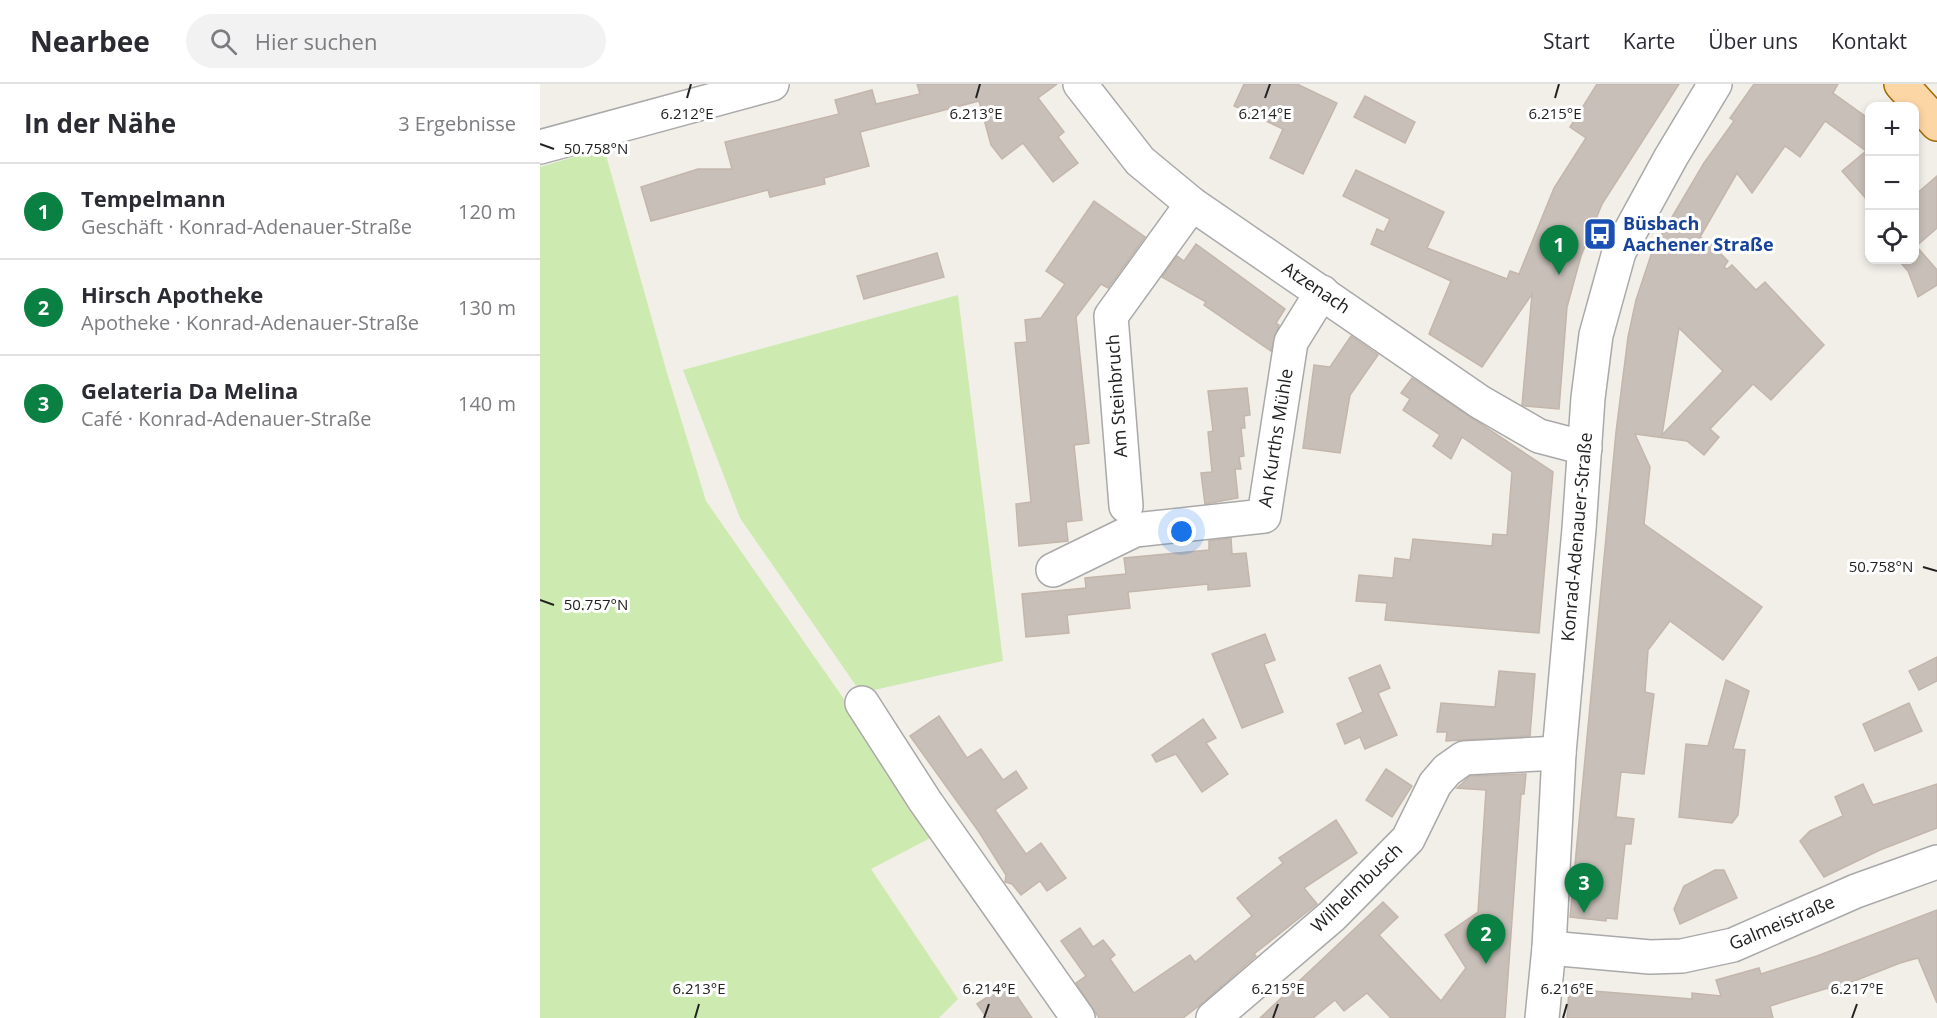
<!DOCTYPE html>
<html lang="de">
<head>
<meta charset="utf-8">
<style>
	:root { --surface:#fff; --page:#f2f2f3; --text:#2b2b33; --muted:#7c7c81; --line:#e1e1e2; --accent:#0b8043 }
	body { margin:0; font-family:"Open Sans",sans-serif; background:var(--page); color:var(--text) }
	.controls { position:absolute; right:18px; top:18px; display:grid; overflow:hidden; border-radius:12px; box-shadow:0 3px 9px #0003 }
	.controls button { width:54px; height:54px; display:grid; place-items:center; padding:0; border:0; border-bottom:2px solid var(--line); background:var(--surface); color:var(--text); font:30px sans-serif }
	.you { position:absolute; left:642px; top:448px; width:21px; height:21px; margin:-15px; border:4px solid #fff; border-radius:50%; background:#1a73e8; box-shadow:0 0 0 9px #1a73e833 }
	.badge { display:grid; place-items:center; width:39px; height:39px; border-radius:50%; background:var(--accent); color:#fff; font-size:20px; font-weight:700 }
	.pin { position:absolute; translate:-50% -50px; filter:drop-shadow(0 2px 3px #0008) }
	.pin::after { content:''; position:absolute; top:32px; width:21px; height:18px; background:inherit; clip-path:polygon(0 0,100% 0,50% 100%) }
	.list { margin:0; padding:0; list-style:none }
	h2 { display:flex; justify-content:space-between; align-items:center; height:78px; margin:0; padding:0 24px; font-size:26px }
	h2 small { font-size:20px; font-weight:400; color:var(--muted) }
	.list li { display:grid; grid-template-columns:39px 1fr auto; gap:18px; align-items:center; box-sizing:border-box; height:96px; padding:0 24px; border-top:2px solid var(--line) }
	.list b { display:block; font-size:22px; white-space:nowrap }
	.list p { margin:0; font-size:20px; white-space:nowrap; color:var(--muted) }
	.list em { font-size:20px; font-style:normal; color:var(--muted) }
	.icon { flex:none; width:33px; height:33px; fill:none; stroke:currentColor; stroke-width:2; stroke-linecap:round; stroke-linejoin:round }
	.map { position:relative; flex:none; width:1397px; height:934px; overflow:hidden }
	header { display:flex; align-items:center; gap:36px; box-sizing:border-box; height:84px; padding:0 30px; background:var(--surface); border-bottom:2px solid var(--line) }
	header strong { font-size:28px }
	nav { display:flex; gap:33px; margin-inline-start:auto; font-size:21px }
	.search { width:420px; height:54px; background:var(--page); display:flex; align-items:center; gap:15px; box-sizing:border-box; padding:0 21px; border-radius:33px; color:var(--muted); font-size:22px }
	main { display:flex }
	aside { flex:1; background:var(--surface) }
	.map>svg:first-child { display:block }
</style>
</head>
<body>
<header>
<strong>Nearbee</strong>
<div class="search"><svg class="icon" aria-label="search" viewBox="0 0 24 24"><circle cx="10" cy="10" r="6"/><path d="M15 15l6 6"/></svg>Hier suchen</div>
<nav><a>Start</a><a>Karte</a><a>Über uns</a><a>Kontakt</a></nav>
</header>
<main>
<aside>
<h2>In der Nähe<small>3 Ergebnisse</small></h2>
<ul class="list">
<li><span class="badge">1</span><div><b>Tempelmann</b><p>Geschäft · Konrad-Adenauer-Straße</p></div><em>120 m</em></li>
<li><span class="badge">2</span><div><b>Hirsch Apotheke</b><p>Apotheke · Konrad-Adenauer-Straße</p></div><em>130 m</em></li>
<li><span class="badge">3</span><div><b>Gelateria Da Melina</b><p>Café · Konrad-Adenauer-Straße</p></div><em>140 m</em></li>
</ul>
</aside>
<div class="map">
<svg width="1397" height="934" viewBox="0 0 1397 934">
	<rect width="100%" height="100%" fill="#f2efe9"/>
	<g fill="#cdebb0">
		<polygon points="64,64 127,289 166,417 398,750 331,785 418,915 399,934 0,934 0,83"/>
		<polygon points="418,211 463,577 321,609 200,434 143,286"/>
	</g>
	<g fill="#c7bfb8" stroke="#c4b6ab" stroke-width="1.5" fill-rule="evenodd">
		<polygon points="377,0 517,0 498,14 524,48 518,53 538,79 513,98 483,59 462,75 451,61 439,17 320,48 329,82 284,94 285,100 230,113 228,106 111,137 101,103 158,85 192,85 185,58 299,30 295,16 332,6 336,20 380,10"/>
		<polygon points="704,0 757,0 797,19 763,90 730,74 743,45 694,22"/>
		<polygon points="1057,0 1139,0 1062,120 1041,172 1027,223 1019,325 985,322 982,321 992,210 942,283 889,250 911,197 831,160 837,145 844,148 850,135 803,112 816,86 904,128 887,164 967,195 970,187 979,190 1014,104 1046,54 1030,43"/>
		<path d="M 1214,0 L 1298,0 L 1293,9 L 1329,35 L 1329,118 L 1302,87 L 1326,67 L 1285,37 L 1260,73 L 1245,62 L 1212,109 L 1197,89 L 1160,153 L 1171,160 L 1188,177 L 1184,183 L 1187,185 L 1192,181 L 1216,206 L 1225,198 L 1284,261 L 1231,316 L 1213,300 L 1170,345 L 1179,353 L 1164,371 L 1147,357 L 1095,350 L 1110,383 L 1104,440 L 1222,523 L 1183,576 L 1130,537 L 1108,566 L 1105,608 L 1114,610 L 1104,690 L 1081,688 L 1076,733 L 1094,735 L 1091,760 L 1085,760 L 1077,835 L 1066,834 L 1066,837 L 1030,833 L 1076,348 L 1088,253 L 1096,216 L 1113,165 L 1164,79 L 1194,37 L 1190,34 ZM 1139,244 L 1183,287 L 1122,351 Z"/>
		<polygon points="825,12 875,38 865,59 814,33"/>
		<polygon points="1397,92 1397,144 1374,164 1374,112"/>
		<polygon points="554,117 605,153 568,204 561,200 536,233 549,359 534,361 542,436 526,438 528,457 479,462 476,420 491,418 475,259 487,258 485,236 501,234 525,200 506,187"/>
		<polygon points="656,160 745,225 736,239 739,241 731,267 664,221 666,218 622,193 637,172 644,177"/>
		<polygon points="1378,164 1397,186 1397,201 1378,213 1368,187 1361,179 1365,176 1374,176 1374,167"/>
		<polygon points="397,169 404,193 324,215 317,192"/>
		<polygon points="811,252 838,271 810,311 800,369 763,364 774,281 790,283"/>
		<polygon points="872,294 1013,388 999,549 845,536 847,519 816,517 819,491 853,494 855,474 870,476 873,455 952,462 953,450 967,451 972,388 922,353 911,375 893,362 900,351 863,326 870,315 861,309"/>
		<polygon points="707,304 710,331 704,332 705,344 701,344 704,372 699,373 701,385 695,385 698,414 665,420 661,389 672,388 668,348 673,347 668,307"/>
		<polygon points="691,454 692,470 706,469 710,502 668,506 668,500 588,508 590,524 527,531 529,549 486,553 482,510 546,504 545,494 586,490 584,474 669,466 669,457"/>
		<polygon points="725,550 735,576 724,580 743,628 702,644 672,570"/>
		<polygon points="1397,573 1397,597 1379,606 1369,587"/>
		<polygon points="840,581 850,604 838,609 857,651 825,665 820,653 805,660 797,640 823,628 809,594"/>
		<polygon points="959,587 995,590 990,652 906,657 907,648 897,648 901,619 955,623"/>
		<polygon points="1186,596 1209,607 1193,665 1205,666 1198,731 1192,739 1139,733 1146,660 1168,662"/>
		<polygon points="1369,619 1382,647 1335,667 1323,640"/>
		<polygon points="399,632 427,674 441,665 463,696 476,687 487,704 455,726 486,770 501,759 526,794 507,807 500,797 481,811 472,800 465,798 466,791 439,748 370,652"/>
		<polygon points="663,635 676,654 666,659 688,690 662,708 636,670 616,678 612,671"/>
		<polygon points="846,685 872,702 852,733 826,716"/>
		<polygon points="986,690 984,710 981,710 965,934 851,934 827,909 804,927 795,916 773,934 720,934 843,818 858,833 839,851 901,917 926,884 905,851 938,828 946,706 917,704 930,692"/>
		<polygon points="1323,700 1333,721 1397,700 1397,744 1340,766 1284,793 1260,757 1270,747 1303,732 1295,713"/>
		<polygon points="796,736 817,769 764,804 777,820 714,870 716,872 660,921 643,934 559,934 536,899 546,892 521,857 540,844 553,863 563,856 575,871 570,875 594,909 650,871 655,878 712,832 697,814 743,779 739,774"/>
		<polygon points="1175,786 1184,786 1197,814 1140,840 1134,825 1144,802"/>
		<polygon points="1397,826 1397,919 1378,874 1360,879 1289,907 1288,904 1230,922 1233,934 1027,934 1029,905 1152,915 1152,909 1181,912 1176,896 1219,884 1221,890 1277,872"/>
		<polygon points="468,899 492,934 447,934 437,920"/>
	</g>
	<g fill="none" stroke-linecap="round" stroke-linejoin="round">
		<g stroke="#a9a9a9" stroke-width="36">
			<g id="minor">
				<polyline points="540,0 600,77 652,120 940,318 999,352 1045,364"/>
				<polyline points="0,63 232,0"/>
				<polyline points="586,422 571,232 652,120"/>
				<polyline points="513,486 595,446 724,432 751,258 782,208"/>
				<polyline points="322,619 385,717 538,934"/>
				<polyline points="1009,864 1110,873 1142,872 1193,861 1316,807 1397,778"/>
				<polyline points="673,934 792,832 868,755 895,700 907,686 924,674 1019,669"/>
				<polyline points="1002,934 1009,864 1019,669 1039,445 1048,314 1056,251 1079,168 1131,73 1175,0"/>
			</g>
		</g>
		<g stroke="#a06b00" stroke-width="36">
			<polyline id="major" points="1361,0 1397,40"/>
		</g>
		<use href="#minor" stroke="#fff" stroke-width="33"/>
		<use href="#major" stroke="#fcd6a4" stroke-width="33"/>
	</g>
	<path fill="none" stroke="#222" stroke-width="2" d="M 147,14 L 151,0M 436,14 L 440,0M 725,14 L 730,0M 1015,14 L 1019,0M 0,60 L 14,65M 1383,483 L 1397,487M 0,516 L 14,521M 155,934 L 159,920M 444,934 L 449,920M 733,934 L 738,920M 1023,934 L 1027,920M 1312,934 L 1317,920"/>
	<defs>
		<g id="bus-square" transform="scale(1.725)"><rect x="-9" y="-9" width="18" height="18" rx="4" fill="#1a4fb4" stroke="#fff"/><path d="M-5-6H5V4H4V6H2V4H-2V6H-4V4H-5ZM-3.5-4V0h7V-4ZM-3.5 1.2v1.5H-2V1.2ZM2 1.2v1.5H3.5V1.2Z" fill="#fff"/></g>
	</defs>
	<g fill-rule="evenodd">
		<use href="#bus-square" x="1060" y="150"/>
	</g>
	<g text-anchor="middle" stroke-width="6" stroke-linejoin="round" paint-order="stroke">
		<g font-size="18" font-weight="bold" fill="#164399" stroke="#fff" text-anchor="start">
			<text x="1083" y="146">Büsbach<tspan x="1083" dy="21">Aachener Straße</tspan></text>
		</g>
		<g font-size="18" fill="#222" stroke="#fff">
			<text transform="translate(776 204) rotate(34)" y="6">Atzenach</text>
			<text transform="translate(577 312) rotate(-94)" y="6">Am Steinbruch</text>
			<text transform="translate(736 354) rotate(-81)" y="6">An Kurths Mühle</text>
			<text transform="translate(1037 453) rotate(-85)" y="6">Konrad-Adenauer-Straße</text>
			<text transform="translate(817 804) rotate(-44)" y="6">Wilhelmbusch</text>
			<text transform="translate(1242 839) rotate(-23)" y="6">Galmeistraße</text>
		</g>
	</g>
	<g font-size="15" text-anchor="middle" fill="#222" stroke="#fff" stroke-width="6" stroke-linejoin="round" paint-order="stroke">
		<text x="147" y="35">6.212°E</text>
		<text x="436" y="35">6.213°E</text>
		<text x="725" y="35">6.214°E</text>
		<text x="1015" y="35">6.215°E</text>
		<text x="56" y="70">50.758°N</text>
		<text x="1341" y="488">50.758°N</text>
		<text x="56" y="526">50.757°N</text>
		<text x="159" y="910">6.213°E</text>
		<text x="449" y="910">6.214°E</text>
		<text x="738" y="910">6.215°E</text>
		<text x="1027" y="910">6.216°E</text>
		<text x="1317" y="910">6.217°E</text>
	</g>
</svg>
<div class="controls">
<button>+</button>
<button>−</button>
<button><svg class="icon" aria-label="locate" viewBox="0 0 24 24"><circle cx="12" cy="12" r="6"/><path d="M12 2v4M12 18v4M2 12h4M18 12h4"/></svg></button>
</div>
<div class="you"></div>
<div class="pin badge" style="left:1019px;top:191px">1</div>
<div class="pin badge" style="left:946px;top:880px">2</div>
<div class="pin badge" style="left:1044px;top:829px">3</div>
</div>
</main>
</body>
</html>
